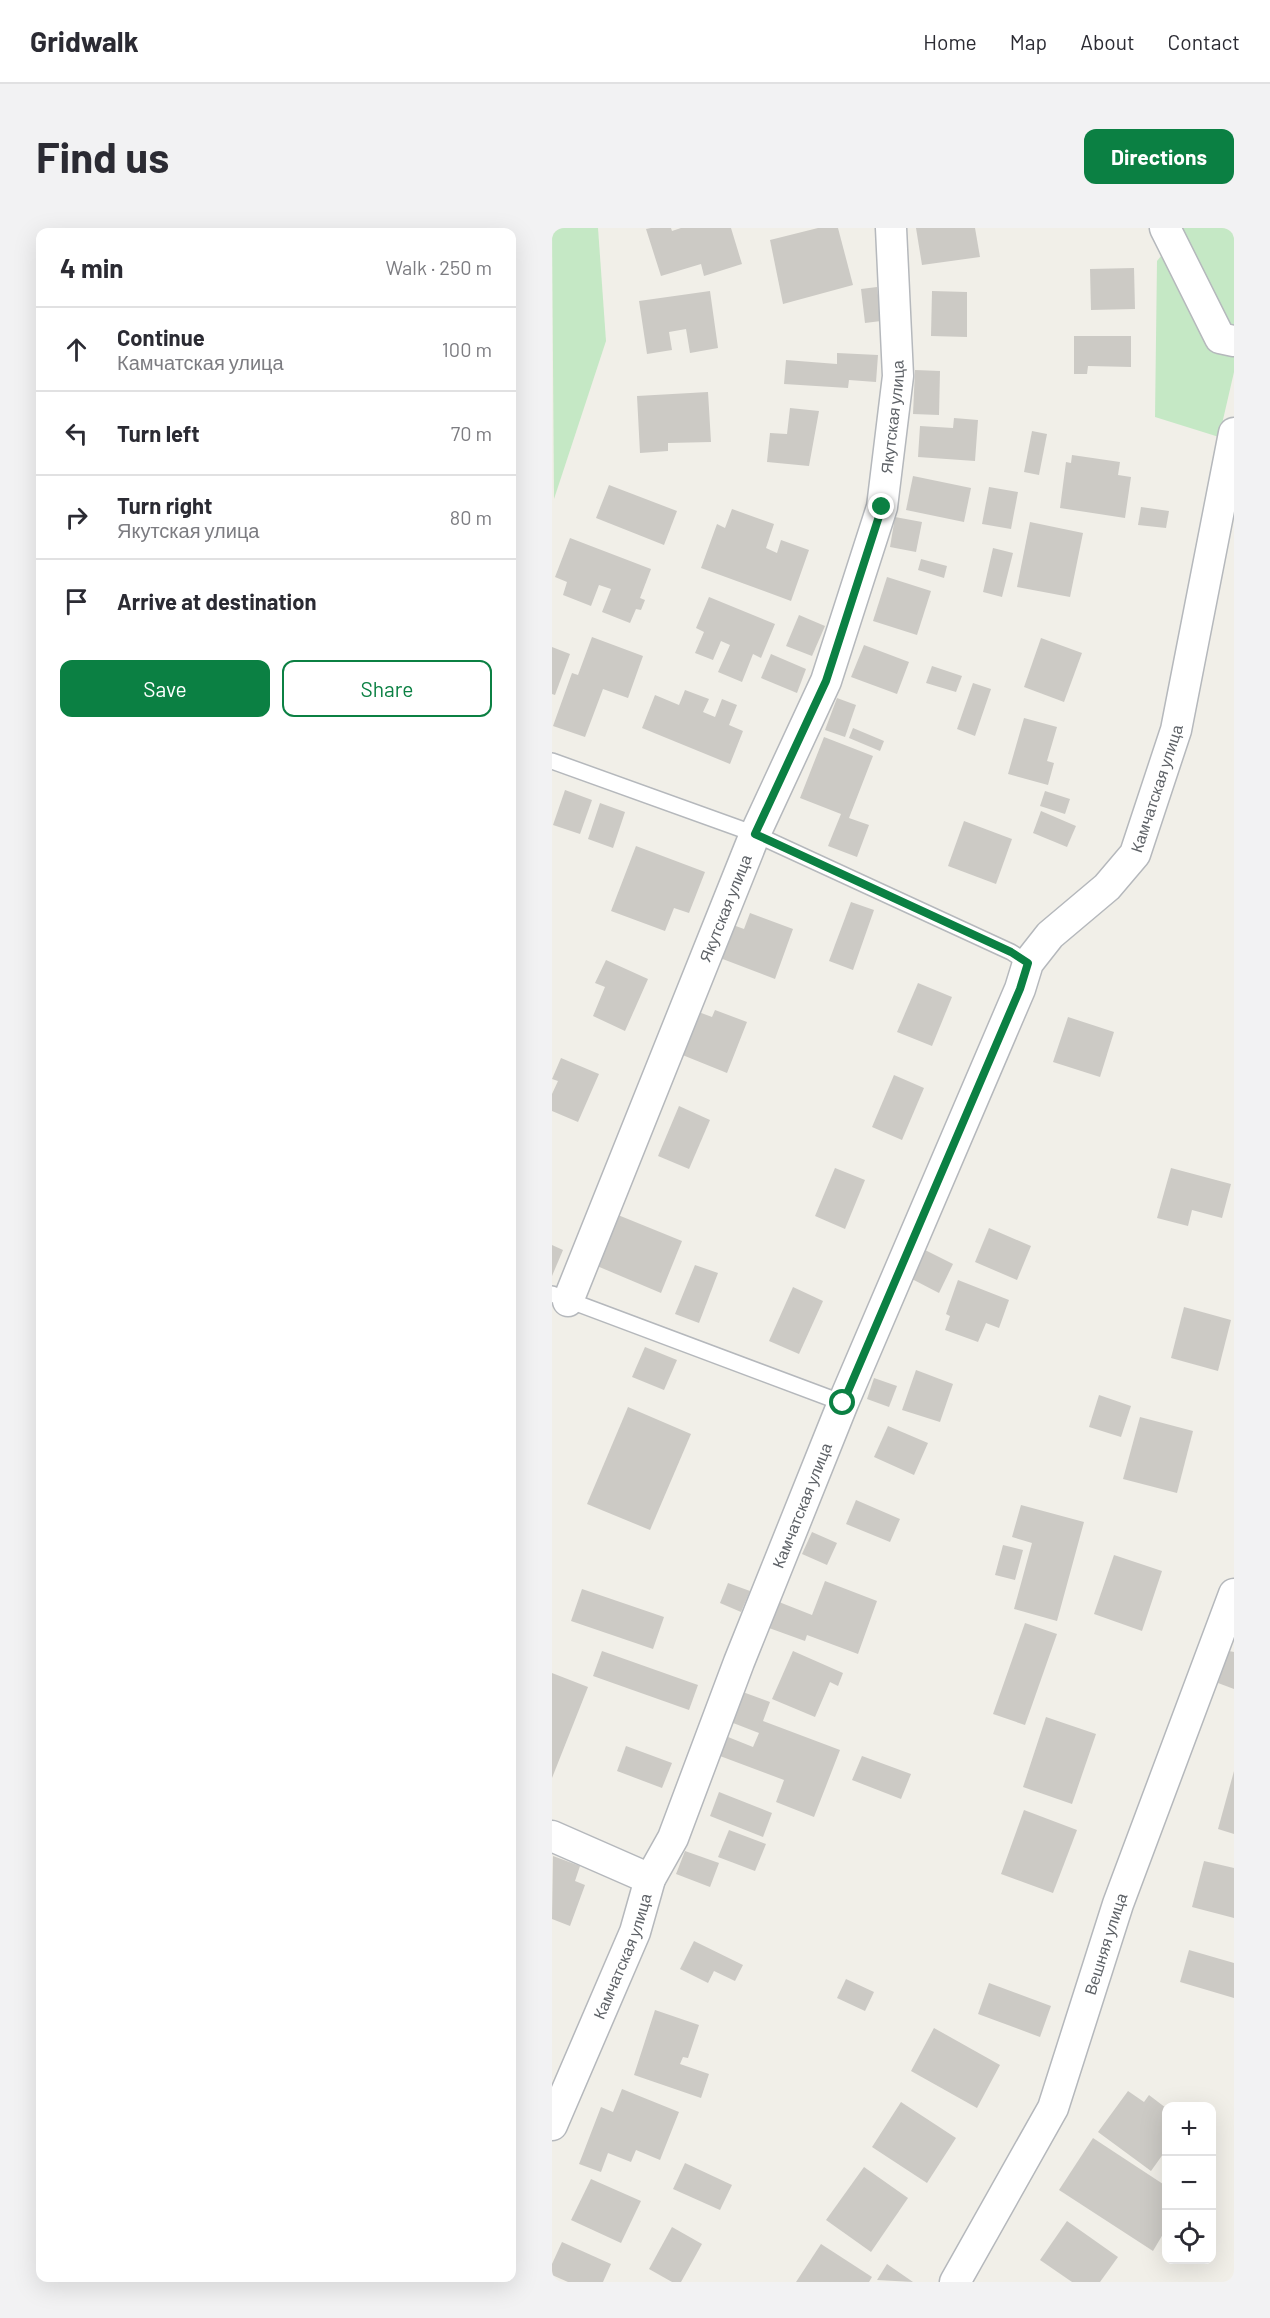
<!DOCTYPE html>
<html lang="en">
<head>
<meta charset="utf-8">
<style>
	:root { --surface:#fff; --page:#f2f2f3; --text:#2b2b33; --muted:#7c7c81; --line:#e1e1e2; --accent:#0b8043 }
	body { margin:0; font-family:Barlow,sans-serif; background:var(--page); color:var(--text) }
	.controls { position:absolute; right:18px; bottom:18px; display:grid; overflow:hidden; border-radius:12px; box-shadow:0 6px 24px #0002 }
	.controls button { width:54px; height:54px; display:grid; place-items:center; padding:0; border:0; border-bottom:2px solid var(--line); background:var(--surface); color:var(--text); font:30px sans-serif }
	.stop { position:absolute; width:18px; height:18px; margin:-14px; border:4px solid #0b8043; border-radius:50%; background:#fff }
	.stop.end { background:#0b8043; border-color:#fff; box-shadow:0 2px 6px #0008 }
	.list { margin:0; padding:0; list-style:none }
	h2 { display:flex; justify-content:space-between; align-items:center; height:78px; margin:0; padding:0 24px; font-size:26px }
	h2 small { font-size:20px; font-weight:400; color:var(--muted) }
	.list li { display:grid; grid-template-columns:39px 1fr auto; gap:18px; align-items:center; box-sizing:border-box; height:84px; padding:0 24px; border-top:2px solid var(--line) }
	.list b { display:block; font-size:22px; white-space:nowrap }
	.list p { margin:0; font-size:20px; white-space:nowrap; color:var(--muted) }
	.list em { font-size:20px; font-style:normal; color:var(--muted) }
	.actions { display:flex; gap:12px; padding:18px 24px }
	.actions a { flex:1; padding:14px 0; border:2px solid var(--accent); border-radius:12px; text-align:center; font-size:21px; color:var(--accent) }
	.actions .main { background:var(--accent); color:#fff }
	.icon { flex:none; width:33px; height:33px; fill:none; stroke:currentColor; stroke-width:2; stroke-linecap:round; stroke-linejoin:round }
	.map { position:relative; flex:none; width:682px; height:2054px; overflow:hidden; border-radius:12px }
	header { display:flex; align-items:center; gap:36px; box-sizing:border-box; height:84px; padding:0 30px; background:var(--surface); border-bottom:2px solid var(--line) }
	header strong { font-size:28px }
	nav { display:flex; gap:33px; margin-inline-start:auto; font-size:21px }
	.intro { display:flex; align-items:center; justify-content:space-between; box-sizing:border-box; height:144px; padding:0 36px }
	h1 { margin:0; font-size:42px }
	.button { padding:15px 27px; border-radius:12px; background:var(--accent); color:#fff; font-size:21px; font-weight:700 }
	main { display:flex; gap:36px; padding:0 36px }
	aside { flex:1; background:var(--surface); border-radius:12px; box-shadow:0 6px 24px #0002 }
	.map>svg:first-child { display:block }
</style>
</head>
<body>
<header>
<strong>Gridwalk</strong>
<nav><a>Home</a><a>Map</a><a>About</a><a>Contact</a></nav>
</header>
<div class="intro"><h1>Find us</h1><a class="button">Directions</a></div>
<main>
<aside>
<h2>4 min<small>Walk · 250 m</small></h2>
<ul class="list">
<li><svg class="icon" aria-label="ahead" viewBox="0 0 24 24"><path d="M12 20V5M6 11l6-6 6 6"/></svg><div><b>Continue</b><p>Камчатская улица</p></div><em>100 m</em></li>
<li><svg class="icon" aria-label="left" viewBox="0 0 24 24"><path d="M17 20v-9H6M10 6l-5 5 5 5"/></svg><div><b>Turn left</b></div><em>70 m</em></li>
<li><svg class="icon" aria-label="right" viewBox="0 0 24 24"><path d="M7 20v-9h11M14 6l5 5-5 5"/></svg><div><b>Turn right</b><p>Якутская улица</p></div><em>80 m</em></li>
<li><svg class="icon" aria-label="arrive" viewBox="0 0 24 24"><path d="M6 21V4h12l-3 4 3 4H6"/></svg><div><b>Arrive at destination</b></div></li>
</ul>
<div class="actions"><a class="main">Save</a><a>Share</a></div>
</aside>
<div class="map">
<svg width="682" height="2054" viewBox="0 0 682 2054">
	<rect width="100%" height="100%" fill="#f1efe8"/>
	<g fill="#c5e8c5">
		<polygon points="0,0 46,0 54,113 2,271"/>
		<polygon points="625,0 682,0 682,144 667,209 603,189 605,33 627,6"/>
	</g>
	<g fill="#cccac5">
		<polygon points="99,0 119,0 120,3 129,0 179,0 190,36 152,48 149,36 109,48 94,1"/>
		<polygon points="266,0 286,0 301,57 231,76 218,12"/>
		<polygon points="364,0 423,0 428,29 370,37"/>
		<polygon points="582,40 583,81 539,82 538,41"/>
		<polygon points="325,59 329,93 313,95 309,61"/>
		<polygon points="158,63 166,120 138,125 134,101 117,104 120,122 95,126 87,73"/>
		<polygon points="380,63 415,64 415,109 379,108"/>
		<polygon points="522,108 579,108 579,139 536,138 535,146 522,146"/>
		<polygon points="285,125 326,127 324,154 297,152 296,160 232,156 234,132 285,136"/>
		<polygon points="363,142 388,143 387,187 361,186"/>
		<polygon points="156,164 159,214 116,215 116,223 88,225 85,168"/>
		<polygon points="238,180 267,183 257,238 215,234 218,205 235,206"/>
		<polygon points="402,190 426,192 423,233 366,229 368,198 401,200"/>
		<polygon points="480,203 495,206 487,247 472,244"/>
		<polygon points="520,227 568,234 566,247 579,249 573,290 508,280 514,234 519,235"/>
		<polygon points="361,248 419,260 412,294 354,282"/>
		<polygon points="57,257 125,283 112,317 44,290"/>
		<polygon points="437,259 466,264 459,301 430,296"/>
		<polygon points="589,279 617,283 614,300 586,297"/>
		<polygon points="180,281 222,296 214,320 225,325 229,312 257,322 239,373 149,340 165,296 173,300"/>
		<polygon points="343,289 370,294 364,324 338,319"/>
		<polygon points="478,294 531,305 518,369 465,359"/>
		<polygon points="18,310 99,341 88,370 93,372 89,382 84,381 78,395 50,384 59,361 47,357 39,378 11,367 15,354 3,349"/>
		<polygon points="441,320 461,325 450,369 431,364"/>
		<polygon points="369,331 395,338 392,350 366,342"/>
		<polygon points="335,349 379,363 365,407 321,393"/>
		<polygon points="157,369 223,396 209,430 201,426 190,454 166,444 178,417 169,413 161,432 143,425 152,404 144,400"/>
		<polygon points="247,387 273,398 260,428 234,418"/>
		<polygon points="40,409 91,428 76,470 51,461 33,509 1,498 20,445 26,447"/>
		<polygon points="489,410 530,425 512,474 472,459"/>
		<polygon points="312,417 357,434 345,466 299,449"/>
		<polygon points="0,419 18,426 3,467 0,466"/>
		<polygon points="219,426 254,441 245,465 209,450"/>
		<polygon points="380,438 410,448 404,464 374,455"/>
		<polygon points="421,455 439,461 423,508 405,501"/>
		<polygon points="133,462 157,471 151,484 163,489 170,471 185,477 177,497 191,503 178,536 90,500 103,467 127,477"/>
		<polygon points="285,470 304,477 293,509 273,502"/>
		<polygon points="472,490 505,499 495,533 502,535 496,557 456,546"/>
		<polygon points="301,500 332,513 328,523 297,510"/>
		<polygon points="272,509 321,528 297,590 317,597 305,629 276,618 289,586 248,570"/>
		<polygon points="13,562 40,572 28,606 1,597"/>
		<polygon points="493,563 518,571 513,586 488,578"/>
		<polygon points="48,575 73,584 61,620 36,611"/>
		<polygon points="489,583 524,598 515,619 481,605"/>
		<polygon points="412,593 460,611 444,656 396,638"/>
		<polygon points="84,618 153,644 137,685 122,680 113,703 59,683"/>
		<polygon points="299,674 322,682 301,742 277,733"/>
		<polygon points="198,685 241,701 223,751 168,730 181,697 192,701"/>
		<polygon points="54,732 96,751 73,803 41,788 53,759 43,755"/>
		<polygon points="366,755 400,769 380,818 345,804"/>
		<polygon points="163,782 195,794 175,845 128,826 144,783 160,789"/>
		<polygon points="516,789 562,804 548,849 501,834"/>
		<polygon points="9,830 47,846 26,894 0,883 0,866 6,853 0,851"/>
		<polygon points="342,847 372,860 350,912 320,899"/>
		<polygon points="127,878 158,892 137,941 106,928"/>
		<polygon points="283,940 313,952 293,1001 263,988"/>
		<polygon points="619,940 679,956 670,990 640,982 636,998 605,990"/>
		<polygon points="66,987 130,1013 109,1065 45,1038"/>
		<polygon points="437,1000 479,1018 465,1052 423,1034"/>
		<polygon points="0,1017 11,1022 0,1048"/>
		<polygon points="371,1021 401,1036 387,1065 358,1050"/>
		<polygon points="143,1037 166,1045 147,1095 123,1086"/>
		<polygon points="406,1052 457,1072 447,1100 434,1095 426,1114 393,1102 398,1088 394,1086"/>
		<polygon points="241,1059 271,1073 247,1126 217,1113"/>
		<polygon points="632,1079 679,1092 666,1143 619,1130"/>
		<polygon points="93,1119 125,1132 112,1162 80,1149"/>
		<polygon points="364,1142 401,1156 388,1194 350,1182"/>
		<polygon points="322,1150 345,1158 337,1179 315,1171"/>
		<polygon points="547,1167 579,1178 569,1209 537,1199"/>
		<polygon points="76,1179 139,1206 98,1302 35,1276"/>
		<polygon points="588,1189 641,1203 625,1265 571,1251"/>
		<polygon points="336,1198 376,1215 362,1247 322,1229"/>
		<polygon points="304,1272 348,1291 338,1314 294,1296"/>
		<polygon points="469,1277 532,1294 505,1393 462,1381 480,1315 460,1309"/>
		<polygon points="260,1304 285,1315 275,1337 250,1326"/>
		<polygon points="451,1317 471,1322 463,1352 443,1347"/>
		<polygon points="562,1327 610,1343 590,1403 542,1386"/>
		<polygon points="273,1353 325,1373 306,1426 255,1407 253,1413 217,1400 227,1374 260,1387"/>
		<polygon points="176,1355 198,1363 189,1384 168,1375"/>
		<polygon points="30,1361 112,1389 101,1421 19,1393"/>
		<polygon points="473,1395 505,1406 473,1497 441,1486"/>
		<polygon points="50,1423 146,1457 137,1482 41,1448"/>
		<polygon points="241,1423 291,1445 286,1458 278,1454 263,1489 220,1471"/>
		<polygon points="677,1423 682,1424 682,1461 666,1455"/>
		<polygon points="0,1445 36,1459 0,1550"/>
		<polygon points="188,1463 218,1474 211,1493 288,1522 262,1589 224,1574 232,1552 168,1528 176,1509 201,1519 207,1505 176,1493"/>
		<polygon points="494,1489 544,1506 520,1576 471,1559"/>
		<polygon points="74,1518 120,1535 110,1560 65,1543"/>
		<polygon points="310,1528 359,1546 349,1571 300,1552"/>
		<polygon points="682,1543 682,1606 666,1601"/>
		<polygon points="167,1564 220,1585 211,1609 158,1588"/>
		<polygon points="472,1582 525,1602 501,1665 449,1646"/>
		<polygon points="177,1602 214,1616 203,1643 166,1629"/>
		<polygon points="133,1623 167,1635 158,1659 124,1646"/>
		<polygon points="1,1628 28,1638 23,1653 33,1657 18,1698 0,1691"/>
		<polygon points="652,1633 682,1640 682,1690 640,1679"/>
		<polygon points="142,1713 191,1737 183,1753 162,1743 156,1755 128,1741"/>
		<polygon points="637,1722 682,1735 682,1770 628,1754"/>
		<polygon points="294,1751 322,1764 313,1783 285,1770"/>
		<polygon points="437,1755 499,1778 488,1809 426,1786"/>
		<polygon points="103,1782 147,1797 136,1830 131,1829 128,1836 157,1846 149,1870 82,1847"/>
		<polygon points="382,1800 448,1837 425,1880 359,1843"/>
		<polygon points="70,1861 127,1884 108,1932 84,1922 79,1934 56,1925 49,1944 27,1936 49,1879 61,1884"/>
		<polygon points="576,1863 592,1874 597,1867 614,1880 614,1922 599,1943 546,1904"/>
		<polygon points="349,1874 404,1910 375,1955 320,1919"/>
		<polygon points="541,1910 614,1958 614,2001 601,2023 507,1962"/>
		<polygon points="133,1935 180,1957 168,1982 121,1961"/>
		<polygon points="312,1939 356,1970 319,2024 274,1992"/>
		<polygon points="39,1951 89,1973 69,2015 19,1992"/>
		<polygon points="515,1993 566,2029 548,2054 520,2054 488,2032"/>
		<polygon points="120,1999 150,2016 129,2054 120,2054 97,2041"/>
		<polygon points="10,2014 59,2036 51,2054 16,2054 0,2047 0,2036"/>
		<polygon points="269,2016 320,2049 317,2054 244,2054"/>
		<polygon points="335,2036 361,2054 325,2052"/>
	</g>
	<g fill="none" stroke-linecap="round" stroke-linejoin="round">
		<g stroke="#b5b8bc" stroke-width="18">
			<g id="service">
				<polyline points="0,533 203,606 459,724 476,735"/>
				<polyline points="0,1066 291,1175"/>
			</g>
		</g>
		<g stroke="#b5b8bc" stroke-width="33">
			<g id="minor">
				<polyline points="613,0 668,110 682,113"/>
				<path id="s1" d="M 16,1073 L 203,606 L 274,453 L 330,279 L 346,148 L 339,0"/>
				<polyline points="0,1608 98,1651"/>
				<path id="s2" d="M 0,1897 L 83,1704 L 98,1651 L 121,1610 L 187,1434 L 291,1175 L 468,761 L 476,735 L 498,707 L 555,659 L 583,626 L 624,502 L 682,205"/>
				<path id="s3" d="M 403,2054 L 501,1880 L 566,1676 L 682,1366"/>
			</g>
		</g>
		<use href="#service" stroke="#fff" stroke-width="15"/>
		<use href="#minor" stroke="#fff" stroke-width="30"/>
	</g>
	<g fill="none" stroke-linecap="round" stroke-linejoin="round">
		<polyline stroke="#0b8043" stroke-width="8" points="291,1175 468,761 476,735 459,724 203,606 274,453 330,279"/>
	</g>
	<g text-anchor="middle" stroke-width="6" stroke-linejoin="round" paint-order="stroke">
		<g font-size="16" fill="#5f6368" stroke="#fff">
			<text dy="6" stroke="none"><textPath href="#s1" startOffset="945">Якутская улица</textPath></text>
			<text dy="6" stroke="none"><textPath href="#s2" startOffset="1479">Камчатская улица</textPath></text>
			<text dy="6" stroke="none"><textPath href="#s1" startOffset="423">Якутская улица</textPath></text>
			<text dy="6" stroke="none"><textPath href="#s2" startOffset="669">Камчатская улица</textPath></text>
			<text dy="6" stroke="none"><textPath href="#s3" startOffset="372">Вешняя улица</textPath></text>
			<text dy="6" stroke="none"><textPath href="#s2" startOffset="183">Камчатская улица</textPath></text>
		</g>
	</g>
</svg>
<div class="controls">
<button>+</button>
<button>−</button>
<button><svg class="icon" aria-label="locate" viewBox="0 0 24 24"><circle cx="12" cy="12" r="6"/><path d="M12 2v4M12 18v4M2 12h4M18 12h4"/></svg></button>
</div>
<div class="stop" style="left:291px;top:1175px"></div>
<div class="stop end" style="left:330px;top:279px"></div>
</div>
</main>
</body>
</html>
